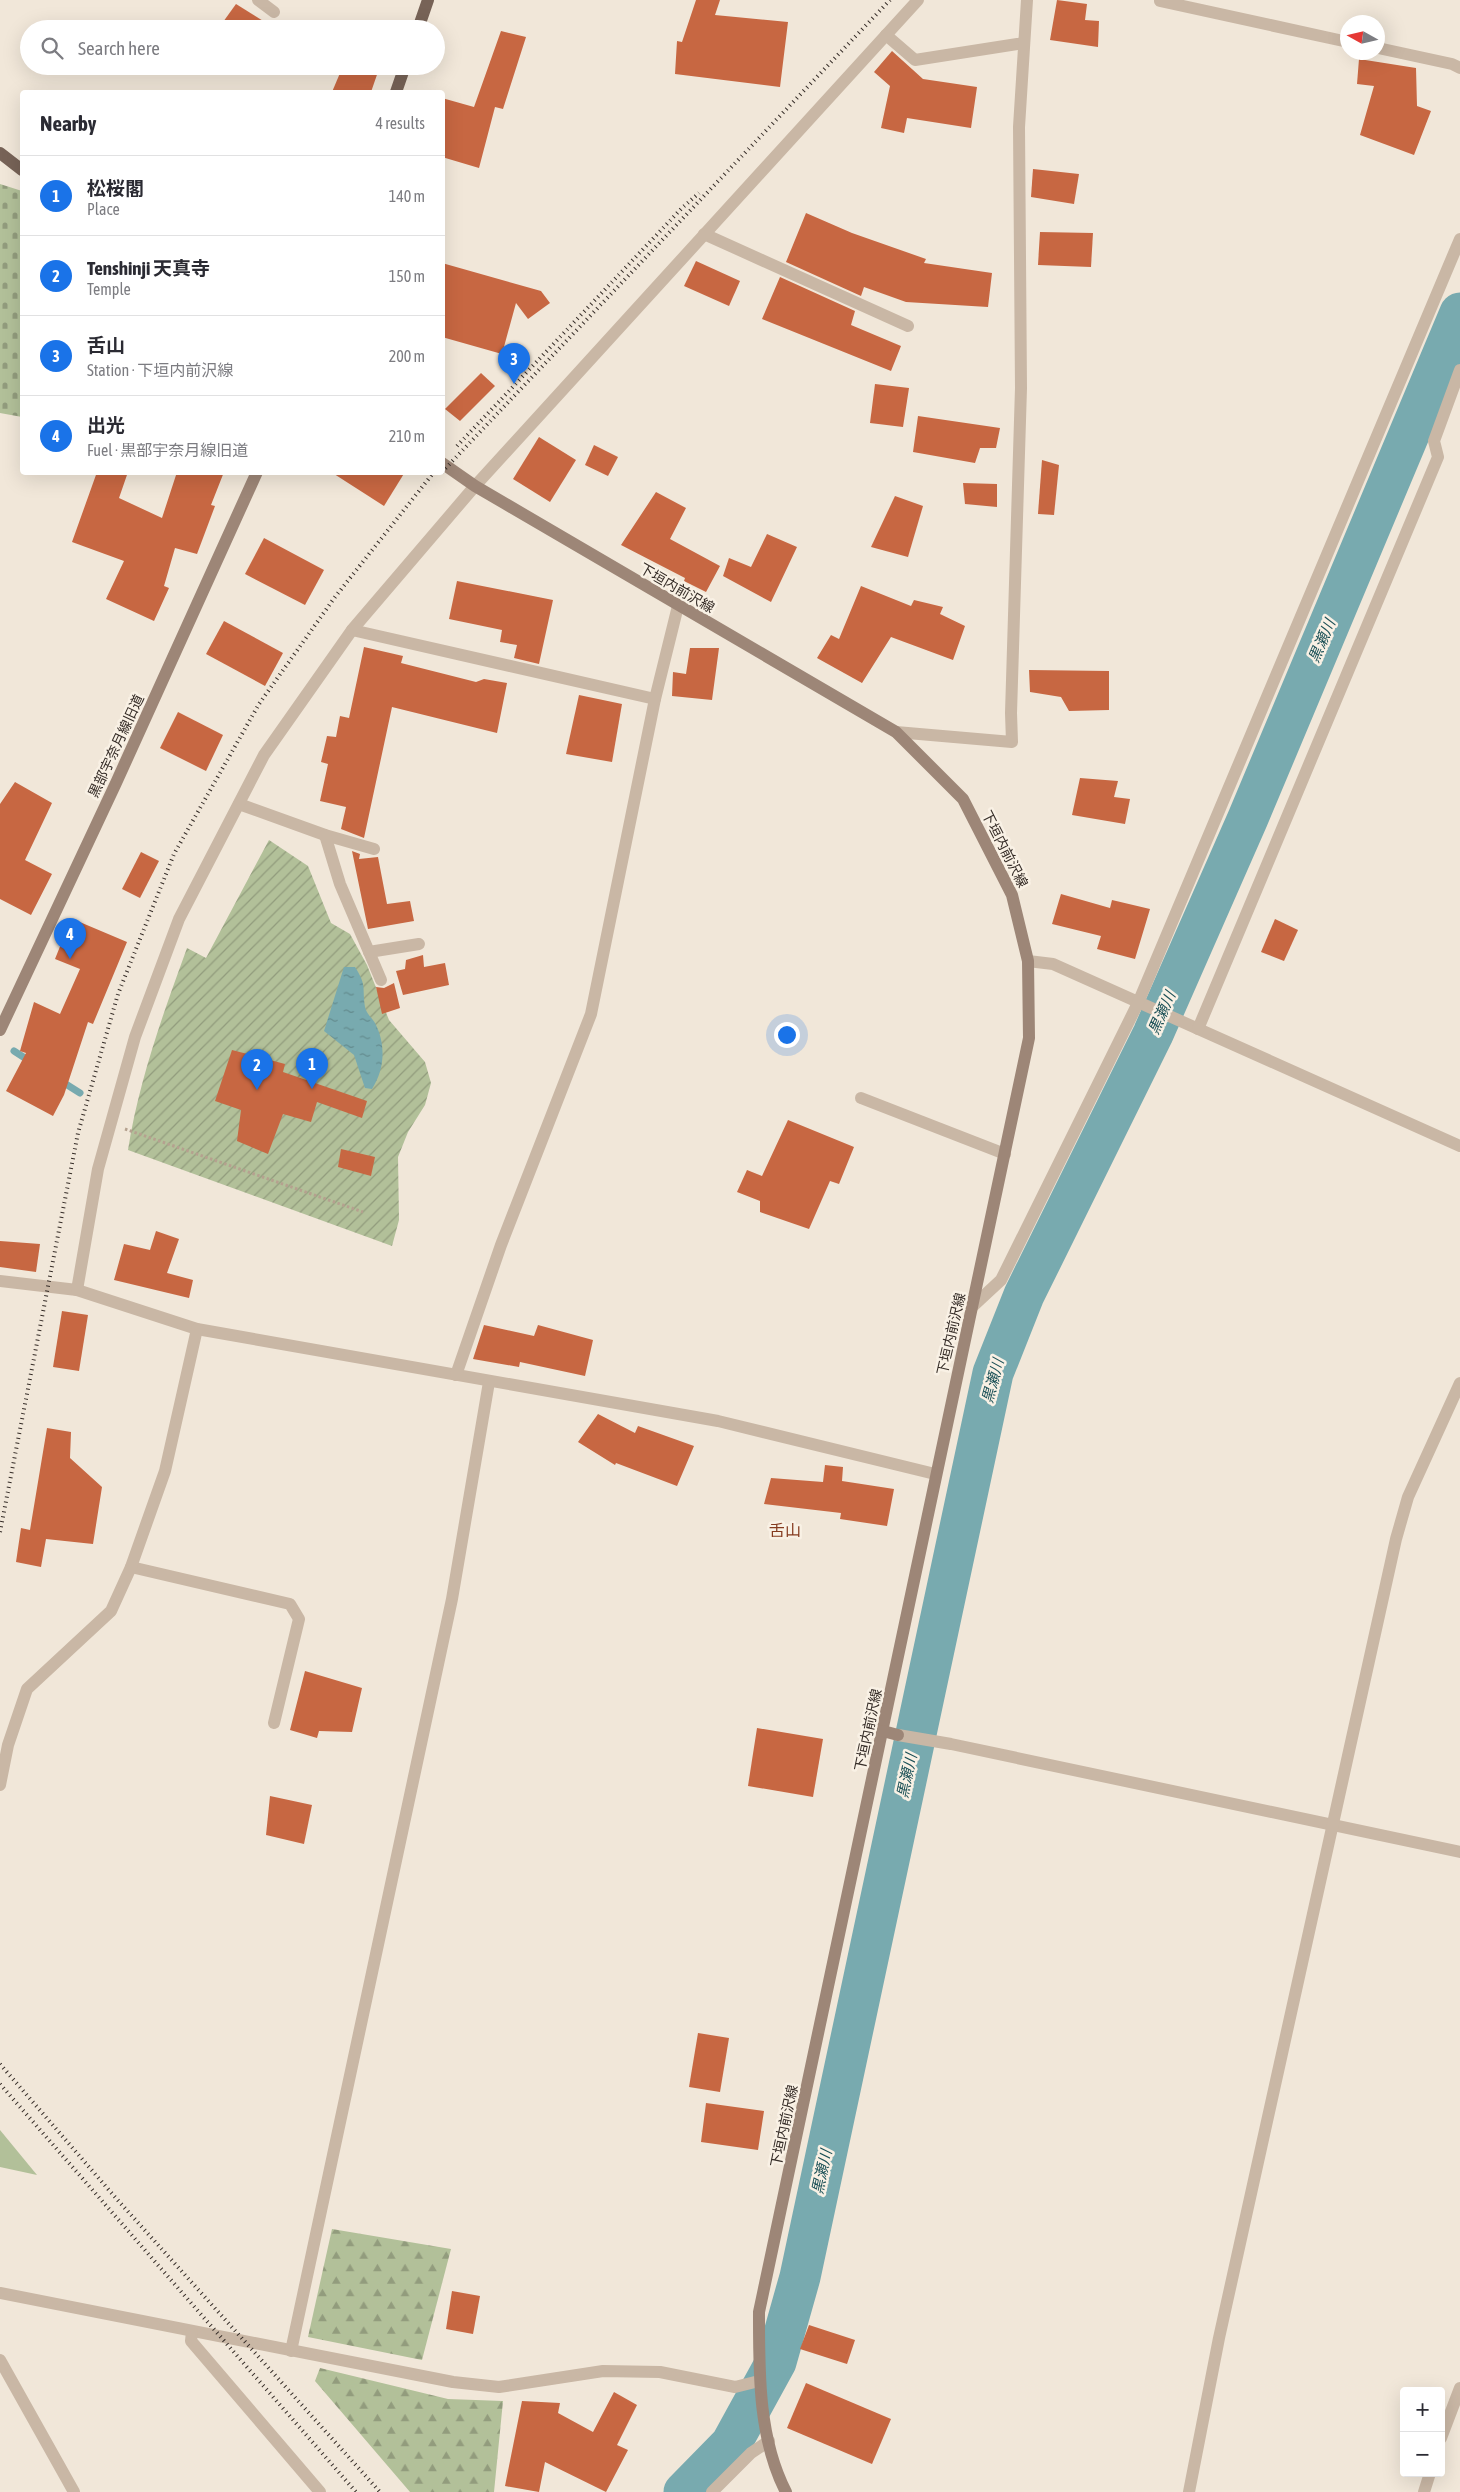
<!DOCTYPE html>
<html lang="en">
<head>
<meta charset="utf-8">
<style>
	:root { --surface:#fff; --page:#f2f2f3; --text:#2b2b33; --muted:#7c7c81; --line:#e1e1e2; --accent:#1a73e8 }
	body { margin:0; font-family:"Asap Condensed","Noto Sans JP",sans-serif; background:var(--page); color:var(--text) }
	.controls { position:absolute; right:15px; bottom:15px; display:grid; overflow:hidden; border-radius:5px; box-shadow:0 5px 20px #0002 }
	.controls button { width:45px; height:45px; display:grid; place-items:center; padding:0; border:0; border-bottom:1px solid var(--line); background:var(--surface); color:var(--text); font:25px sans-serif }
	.compass { position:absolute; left:1340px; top:15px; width:45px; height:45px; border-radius:50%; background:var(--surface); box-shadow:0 5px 20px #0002; rotate:278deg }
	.you { position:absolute; left:786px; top:1034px; width:18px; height:18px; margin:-12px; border:4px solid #fff; border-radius:50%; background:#1a73e8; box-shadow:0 0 0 8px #1a73e833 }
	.badge { display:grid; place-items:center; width:32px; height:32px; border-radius:50%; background:var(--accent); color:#fff; font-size:16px; font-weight:700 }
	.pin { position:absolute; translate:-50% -41px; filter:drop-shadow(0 1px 2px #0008) }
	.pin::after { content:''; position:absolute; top:26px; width:18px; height:15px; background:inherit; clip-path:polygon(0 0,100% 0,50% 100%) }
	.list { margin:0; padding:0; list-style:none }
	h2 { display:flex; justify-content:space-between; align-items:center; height:65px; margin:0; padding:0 20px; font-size:21px }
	h2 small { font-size:16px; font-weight:400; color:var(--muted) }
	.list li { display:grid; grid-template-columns:32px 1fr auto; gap:15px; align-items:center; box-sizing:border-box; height:80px; padding:0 20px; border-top:1px solid var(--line) }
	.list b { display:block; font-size:19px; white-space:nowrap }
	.list p { margin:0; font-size:16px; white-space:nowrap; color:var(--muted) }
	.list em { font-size:16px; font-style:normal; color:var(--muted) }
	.icon { flex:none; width:28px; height:28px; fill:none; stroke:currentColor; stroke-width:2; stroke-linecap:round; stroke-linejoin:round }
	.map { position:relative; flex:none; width:1460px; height:2492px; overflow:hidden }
	.search { position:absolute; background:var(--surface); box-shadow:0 5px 20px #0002; left:20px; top:20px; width:425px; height:55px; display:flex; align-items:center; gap:12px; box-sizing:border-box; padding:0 18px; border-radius:28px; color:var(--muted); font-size:19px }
	.panel { position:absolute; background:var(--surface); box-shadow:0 5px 20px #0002; left:20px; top:90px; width:425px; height:385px; border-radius:5px }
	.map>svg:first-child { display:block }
</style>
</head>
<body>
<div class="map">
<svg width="1460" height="2492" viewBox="0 0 1460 2492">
	<defs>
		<pattern id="forest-firs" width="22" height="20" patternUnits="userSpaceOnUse" patternTransform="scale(1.25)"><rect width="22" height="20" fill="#b2c099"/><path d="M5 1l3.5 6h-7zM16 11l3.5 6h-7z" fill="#929c7d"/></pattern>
		<pattern id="cemetery-stones" width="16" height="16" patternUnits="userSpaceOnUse" patternTransform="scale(1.25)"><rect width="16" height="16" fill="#b2c099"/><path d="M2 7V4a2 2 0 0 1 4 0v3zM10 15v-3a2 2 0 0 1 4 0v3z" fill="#929c7d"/></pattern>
		<pattern id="garden-furrows" width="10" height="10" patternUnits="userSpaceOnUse" patternTransform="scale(1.25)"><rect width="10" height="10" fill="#b2c099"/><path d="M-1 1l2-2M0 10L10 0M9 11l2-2" fill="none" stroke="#929c7d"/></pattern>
		<pattern id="water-ripples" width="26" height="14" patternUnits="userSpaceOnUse" patternTransform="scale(1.25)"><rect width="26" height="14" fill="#78aaaf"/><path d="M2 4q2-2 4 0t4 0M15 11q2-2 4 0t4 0" fill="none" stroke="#638b8e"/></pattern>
	</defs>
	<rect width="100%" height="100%" fill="#f1e7d9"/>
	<polygon fill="#b2c099" points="0,2130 37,2175 0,2167"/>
	<g fill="url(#forest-firs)">
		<polygon points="332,2229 451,2249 422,2360 308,2337"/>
		<polygon points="320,2368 448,2399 503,2401 494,2492 410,2492 315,2381"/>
	</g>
	<polygon fill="url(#cemetery-stones)" points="0,184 22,191 22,417 0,413"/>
	<path fill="url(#garden-furrows)" d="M 269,840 L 308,866 L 331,923 L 350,934 L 367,965 L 389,1020 L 425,1062 L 431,1083 L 425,1105 L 408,1132 L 398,1157 L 399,1220 L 392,1246 L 128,1150 C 139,1080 163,1014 187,948 L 206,958 Z"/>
	<path fill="url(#water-ripples)" d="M 344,967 L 355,967 C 367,986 362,986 365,1007 C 366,1013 372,1018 375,1023 C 386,1044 385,1069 372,1089 L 365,1088 L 354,1055 L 324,1031 Z"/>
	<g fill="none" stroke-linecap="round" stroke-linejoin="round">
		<g stroke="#78aaaf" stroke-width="7">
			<polyline points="14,1051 31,1062"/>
			<polyline points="61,1081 80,1093"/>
		</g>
		<polyline stroke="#78aaaf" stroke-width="41" points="684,2492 731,2444 776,2362 800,2277 993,1373 1024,1295 1153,1034 1248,818 1460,313"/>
	</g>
	<g fill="#c76742">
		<polygon points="696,0 720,0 715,15 788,22 780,87 675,74 677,41 682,42"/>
		<polygon points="1057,0 1087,4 1085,20 1099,21 1098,47 1050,40"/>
		<polygon points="236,4 276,29 218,29"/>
		<polygon points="501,31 526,37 503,109 495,107 479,168 442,157 442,98 474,107"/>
		<polygon points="892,51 923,79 977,87 971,128 907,118 904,133 881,128 890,86 874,72"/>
		<polygon points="1359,59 1416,68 1417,106 1431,111 1414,155 1360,135 1374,86 1357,84"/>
		<polygon points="343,66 380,66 371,92 332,92"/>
		<polygon points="1033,169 1079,174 1074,204 1031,197"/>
		<polygon points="806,213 852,233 926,259 924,263 992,273 988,307 906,302 864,287 861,296 786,262"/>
		<polygon points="1040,232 1093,233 1091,267 1038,265"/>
		<polygon points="696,261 740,281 729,306 684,286"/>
		<polygon points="442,263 541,291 550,303 528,319 516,303 502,354 442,337"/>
		<polygon points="780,277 855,311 851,325 901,346 891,371 762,319"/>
		<polygon points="481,373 495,386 460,421 445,409"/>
		<polygon points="875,384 909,388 903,427 870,423"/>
		<polygon points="918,416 1000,428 996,448 980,448 975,463 913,452"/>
		<polygon points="539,437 576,460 550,502 513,479"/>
		<polygon points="594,445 618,457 608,476 585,465"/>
		<polygon points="1042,460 1059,465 1054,515 1038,514"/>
		<polygon points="97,472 128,472 119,498 162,518 177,472 224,472 211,505 215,506 197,554 175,548 164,586 169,588 154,621 106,599 124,561 72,542"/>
		<polygon points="331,472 405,472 384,506"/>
		<polygon points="963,483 997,484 997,507 965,504"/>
		<polygon points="656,492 686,508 670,539 720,566 706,592 684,581 685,578 621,545"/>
		<polygon points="895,496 923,506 908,557 871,547"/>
		<polygon points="767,534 797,547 771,602 723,576 729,558 751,567"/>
		<polygon points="264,538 324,570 305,605 245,574"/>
		<polygon points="457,581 553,600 539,664 514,658 517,645 500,642 502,630 449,619"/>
		<polygon points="861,586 911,606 914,600 943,607 940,614 965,626 953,660 891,637 862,683 817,658 831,635 839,639"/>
		<polygon points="224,621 283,653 265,686 206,654"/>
		<polygon points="364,647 403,656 401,663 476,682 484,679 507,683 497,733 392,707 364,838 341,829 346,807 320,801 328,764 321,762 327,736 336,737 340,716 349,718"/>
		<polygon points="690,648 719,648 712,700 672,696 673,672 686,674"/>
		<polygon points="1029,670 1109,671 1109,710 1069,711 1061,697 1030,692"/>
		<polygon points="579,695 622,704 612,762 566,754"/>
		<polygon points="178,712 223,735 206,771 160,748"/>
		<polygon points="1080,778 1118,781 1114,797 1130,799 1125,824 1072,815"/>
		<polygon points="15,782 52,803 25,860 52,874 31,915 0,899 0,804"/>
		<polygon points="352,851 360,854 359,859 378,857 387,904 410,901 414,921 368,929"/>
		<polygon points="141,852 159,861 140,898 122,889"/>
		<polygon points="1061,894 1110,908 1112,900 1150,909 1135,959 1097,949 1101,936 1052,924"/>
		<polygon points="1275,919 1298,930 1284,961 1261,952"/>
		<polygon points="75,920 127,942 93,1024 88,1022 64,1095 53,1116 6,1091 26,1053 20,1051 34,1002 60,1014 80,969 55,959 65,934 67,935"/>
		<polygon points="423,955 424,967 445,963 449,985 403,995 396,971 405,969 406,960"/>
		<polygon points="394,983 400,1008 382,1014 376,987 384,988"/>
		<polygon points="232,1050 285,1064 283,1072 367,1101 362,1118 317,1102 311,1122 283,1114 268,1154 237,1141 241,1110 215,1101"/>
		<polygon points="788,1120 854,1147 839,1184 830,1181 809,1229 760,1212 760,1201 737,1192 747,1170 762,1176"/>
		<polygon points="341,1149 375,1157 371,1176 338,1167"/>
		<polygon points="156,1231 179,1239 167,1273 193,1280 189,1298 114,1280 124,1244 150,1250"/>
		<polygon points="0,1241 40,1244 36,1272 0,1267"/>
		<polygon points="62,1311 88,1315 79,1371 53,1367"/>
		<polygon points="484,1325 534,1336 538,1325 593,1340 585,1376 520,1362 519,1367 473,1359"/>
		<polygon points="598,1414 635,1433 638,1426 694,1446 677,1486 616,1463 615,1465 578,1442"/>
		<polygon points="47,1428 71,1432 70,1458 102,1487 93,1544 46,1539 41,1567 16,1562 21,1528 30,1530"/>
		<polygon points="825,1465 843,1467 842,1481 894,1489 887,1526 840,1519 841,1513 764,1504 771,1478 823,1482"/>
		<polygon points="305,1671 362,1688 352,1732 319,1731 317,1738 290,1730"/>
		<polygon points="757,1728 823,1739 813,1797 748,1786"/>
		<polygon points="270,1796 312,1805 304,1844 266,1835"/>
		<polygon points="698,2033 729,2038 720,2092 689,2087"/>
		<polygon points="706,2103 764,2111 758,2150 701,2142"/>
		<polygon points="452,2291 480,2296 473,2334 446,2329"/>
		<polygon points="809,2325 855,2340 847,2364 800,2349"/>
		<polygon points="806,2383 891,2419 872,2464 787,2428"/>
		<polygon points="614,2392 637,2405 617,2445 628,2450 606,2492 545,2462 539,2492 505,2486 522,2401 560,2403 558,2413 593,2432"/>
	</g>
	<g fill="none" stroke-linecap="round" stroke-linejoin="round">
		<polyline stroke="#b5a18f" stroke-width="3" stroke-dasharray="2.5 2.5" stroke-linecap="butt" points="125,1129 363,1212"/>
		<g stroke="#c9b7a5" stroke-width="12">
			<polyline points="258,0 274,12"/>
			<polyline points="1160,1 1348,42"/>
			<polyline points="886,35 915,60 1024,43"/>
			<polyline points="1378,48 1452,64 1460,68"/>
			<polyline points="704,234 908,326"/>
			<polyline points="352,630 655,699"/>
			<polyline points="896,732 1012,742 1011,713 1021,388 1019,127 1027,0"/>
			<polyline points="239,804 325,835 374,849"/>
			<polyline points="325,835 340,884 381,980"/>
			<polyline points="369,952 419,944"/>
			<polyline points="1028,961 1053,964 1460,1146"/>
			<polyline points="1198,1029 1438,457 1434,441 1460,370"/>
			<polyline points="861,1098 1005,1154"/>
			<polyline points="0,1281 77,1290 197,1329 718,1421 935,1474"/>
			<polyline points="77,1290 98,1169 135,1037 179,919 264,755 352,630 475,486 918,0"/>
			<polyline points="973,1306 1001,1280 1138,1003 1460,239"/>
			<polyline points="456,1375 501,1245 591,1014 655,699 678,606"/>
			<polyline points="131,1567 290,1604 299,1619 274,1723"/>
			<polyline points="898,1735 951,1744 1460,1852"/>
			<polyline points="0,1785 8,1745 27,1689 111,1611 131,1567 165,1471 197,1329"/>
			<polyline points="0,2293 453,2382 499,2387 603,2371 660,2372 735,2387 759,2381"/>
			<polyline points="192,2332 191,2341 320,2492"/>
			<polyline points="291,2351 452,1599 489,1382"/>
			<polyline points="0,2360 74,2492"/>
			<polyline points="1441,2438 1460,2388"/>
			<polyline points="712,2492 751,2453 769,2441"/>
			<polyline points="1189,2492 1219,2338 1396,1539 1408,1497 1460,1383"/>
			<polyline points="1424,2492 1430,2473"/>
		</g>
		<g stroke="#9d8677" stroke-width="12">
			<path d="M 442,463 L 475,486 L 896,732 L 963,799 L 1012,895 L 1028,961 L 1029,1038 L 759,2312 C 759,2371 758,2438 786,2492"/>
			<polyline points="0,1030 116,783 257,472"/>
			<polyline points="883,1731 898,1735"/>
		</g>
		<g stroke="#776357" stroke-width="12">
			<polyline points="418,29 428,0"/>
			<polyline points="396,92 405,66"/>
			<polyline points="0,153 22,170"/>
		</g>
		<g stroke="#352c27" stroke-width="4" stroke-dasharray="1 4" stroke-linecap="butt">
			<polyline points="457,446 682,208 699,193"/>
			<polyline points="442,472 890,0"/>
			<polyline points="0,1532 78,1133 118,994 174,854 259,704 335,597 434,472"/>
			<polyline points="0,2064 115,2197 380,2492"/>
			<polyline points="0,2084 356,2492"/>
		</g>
	</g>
	<g text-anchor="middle" stroke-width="5" stroke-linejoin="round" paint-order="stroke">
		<g font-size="14" fill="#352c27" stroke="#f9f1e5">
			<text transform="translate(677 588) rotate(30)" y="5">下垣内前沢線</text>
			<text transform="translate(116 746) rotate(-65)" y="5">黒部宇奈月線旧道</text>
			<text transform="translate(1005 849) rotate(63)" y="5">下垣内前沢線</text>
			<text transform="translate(951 1334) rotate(-77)" y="5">下垣内前沢線</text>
			<text transform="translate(868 1730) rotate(-78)" y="5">下垣内前沢線</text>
			<text transform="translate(784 2126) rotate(-78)" y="5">下垣内前沢線</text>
		</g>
		<g font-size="15" font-style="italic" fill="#1c5157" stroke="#f9f1e5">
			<text transform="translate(1322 641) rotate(-67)" y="5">黒瀬川</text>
			<text transform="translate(1162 1013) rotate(-66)" y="5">黒瀬川</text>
			<text transform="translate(993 1381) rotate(-75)" y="5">黒瀬川</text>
			<text transform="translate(907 1776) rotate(-78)" y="5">黒瀬川</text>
			<text transform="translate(822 2172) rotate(-78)" y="5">黒瀬川</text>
		</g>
		<g font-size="16" fill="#853b1f" stroke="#f9f1e5">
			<text x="785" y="1536">舌山</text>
		</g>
	</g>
</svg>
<div class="controls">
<button>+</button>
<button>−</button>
</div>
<svg class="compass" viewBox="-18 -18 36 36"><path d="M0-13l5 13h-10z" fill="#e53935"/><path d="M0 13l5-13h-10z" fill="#7c7c81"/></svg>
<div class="you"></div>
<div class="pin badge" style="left:312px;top:1089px">1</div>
<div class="pin badge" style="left:257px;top:1090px">2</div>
<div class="pin badge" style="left:514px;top:384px">3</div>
<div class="pin badge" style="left:70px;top:959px">4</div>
<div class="search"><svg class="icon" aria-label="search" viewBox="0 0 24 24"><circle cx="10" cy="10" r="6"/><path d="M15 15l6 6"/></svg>Search here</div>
<section class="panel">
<h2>Nearby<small>4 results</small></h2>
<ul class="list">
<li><span class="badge">1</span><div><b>松桜閣</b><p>Place</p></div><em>140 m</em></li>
<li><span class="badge">2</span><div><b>Tenshinji 天真寺</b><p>Temple</p></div><em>150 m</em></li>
<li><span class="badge">3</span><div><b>舌山</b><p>Station · 下垣内前沢線</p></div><em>200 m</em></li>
<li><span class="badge">4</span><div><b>出光</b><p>Fuel · 黒部宇奈月線旧道</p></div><em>210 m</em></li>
</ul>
</section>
</div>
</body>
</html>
